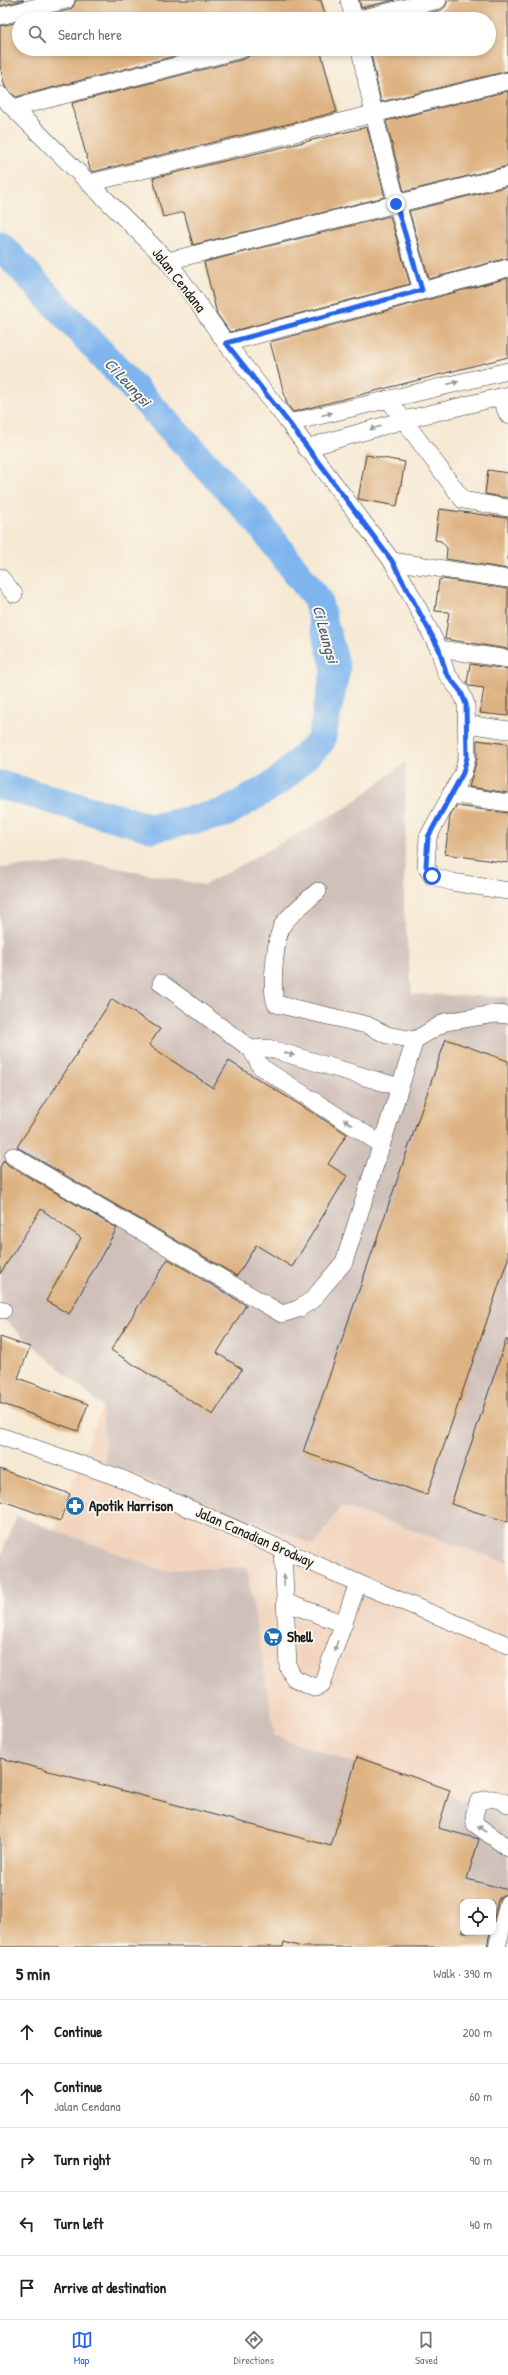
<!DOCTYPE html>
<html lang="en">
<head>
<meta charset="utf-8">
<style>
	:root { --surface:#fff; --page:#f2f2f2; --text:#222; --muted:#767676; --line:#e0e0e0; --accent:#2563eb }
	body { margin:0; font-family:"Patrick Hand",sans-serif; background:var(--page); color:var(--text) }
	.controls { position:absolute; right:12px; bottom:12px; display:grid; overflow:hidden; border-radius:8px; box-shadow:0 2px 6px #0003 }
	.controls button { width:36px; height:36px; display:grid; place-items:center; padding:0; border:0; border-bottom:1px solid var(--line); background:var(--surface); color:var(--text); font:20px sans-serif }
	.stop { position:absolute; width:12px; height:12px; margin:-9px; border:3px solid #2563eb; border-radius:50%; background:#fff }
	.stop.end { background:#2563eb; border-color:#fff; box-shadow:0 1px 4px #0008 }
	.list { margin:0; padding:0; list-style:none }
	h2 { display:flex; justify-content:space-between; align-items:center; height:52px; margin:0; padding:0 16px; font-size:17px }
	h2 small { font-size:13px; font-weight:400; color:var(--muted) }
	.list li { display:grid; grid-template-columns:26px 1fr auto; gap:12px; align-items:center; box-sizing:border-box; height:64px; padding:0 16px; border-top:1px solid var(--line) }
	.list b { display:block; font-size:15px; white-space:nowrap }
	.list p { margin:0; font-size:13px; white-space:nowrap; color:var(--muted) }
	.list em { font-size:13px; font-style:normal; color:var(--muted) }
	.icon { flex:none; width:22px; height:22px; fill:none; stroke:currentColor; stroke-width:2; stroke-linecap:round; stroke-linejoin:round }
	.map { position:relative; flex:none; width:508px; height:1947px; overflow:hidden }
	.search { position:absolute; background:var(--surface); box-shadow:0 2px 6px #0003; left:12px; right:12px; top:12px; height:44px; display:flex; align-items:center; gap:10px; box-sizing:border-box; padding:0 14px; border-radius:22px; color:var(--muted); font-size:15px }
	.sheet { height:372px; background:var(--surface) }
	nav { display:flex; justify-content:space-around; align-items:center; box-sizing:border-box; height:56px; border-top:1px solid var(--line); background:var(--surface); font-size:11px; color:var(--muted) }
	nav a { display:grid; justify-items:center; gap:2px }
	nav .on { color:var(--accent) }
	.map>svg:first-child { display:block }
</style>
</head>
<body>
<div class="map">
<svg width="508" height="1947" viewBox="0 0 508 1947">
	<rect width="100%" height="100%" fill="#fbf7ec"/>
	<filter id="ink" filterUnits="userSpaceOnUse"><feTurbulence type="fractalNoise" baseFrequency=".025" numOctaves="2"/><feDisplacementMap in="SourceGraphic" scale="8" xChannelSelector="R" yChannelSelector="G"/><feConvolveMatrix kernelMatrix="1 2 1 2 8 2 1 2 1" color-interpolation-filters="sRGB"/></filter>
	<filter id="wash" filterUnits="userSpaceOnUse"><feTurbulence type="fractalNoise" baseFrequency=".012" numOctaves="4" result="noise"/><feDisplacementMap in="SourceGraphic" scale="16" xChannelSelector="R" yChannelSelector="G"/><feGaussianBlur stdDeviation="0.9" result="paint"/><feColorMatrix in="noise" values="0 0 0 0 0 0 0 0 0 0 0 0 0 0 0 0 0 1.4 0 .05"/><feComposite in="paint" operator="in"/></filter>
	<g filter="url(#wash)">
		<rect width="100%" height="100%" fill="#f6e9d4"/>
		<polygon fill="#f2d4be" points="102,1406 106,1463 315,1545 341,1506 508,1563 508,1796 490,1809 275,1736 247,1567 162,1570 55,1530"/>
		<g fill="#cfc0ba" fill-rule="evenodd">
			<polygon points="406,762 404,909 412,994 508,997 508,1563 341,1506 315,1545 106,1463 102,1406 0,1316 0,868 87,862 204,885 347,807"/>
			<path d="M 17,1516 L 162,1570 L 247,1567 L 275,1736 L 490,1809 L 508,1796 L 508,1947 L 0,1947 L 0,1558 ZM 463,1902 L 493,1902 L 493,1932 L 463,1932 Z"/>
		</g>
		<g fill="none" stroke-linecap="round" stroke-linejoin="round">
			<polyline stroke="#7eb5ee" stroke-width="29" points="0,245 256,519 317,599 336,668 321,741 278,782 225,813 152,828 0,785"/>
		</g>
		<g id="blocks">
			<g fill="#deb383">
				<polygon points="0,0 24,0 0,6"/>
				<polygon points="76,0 321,0 326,19 30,19 69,10 73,7"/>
				<polygon points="359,0 395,0 361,8"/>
				<polygon points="448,0 508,0 508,71 381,102 370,49 489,49 489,19 402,19 441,10 445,7"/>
				<polygon points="19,22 19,49 202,49 16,97 5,87 0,66 0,26"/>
				<polygon points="252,49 258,49 259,55 287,49 320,49 337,112 92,172 90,169 72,103 244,59 249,56"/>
				<polygon points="508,91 508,166 404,192 386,121"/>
				<polygon points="367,127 385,197 193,245 184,212 163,217 153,178"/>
				<polygon points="508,186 508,258 429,279 409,211"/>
				<polygon points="390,216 410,284 230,332 217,314 204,262"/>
				<polygon points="508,278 508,357 293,412 287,404 270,342"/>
				<polygon points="366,455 405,462 397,506 358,499"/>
				<polygon points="488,470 508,473 508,498 485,494"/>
				<polygon points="439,509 508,518 508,569 446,559 447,548 441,541 435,540"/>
				<polygon points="443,579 508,589 508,649 445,639 449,612 435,611 439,580"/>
				<polygon points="470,664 508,669 508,716 480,713 484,688 469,686 467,683"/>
				<polygon points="477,740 508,744 508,793 469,787 477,759"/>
				<polygon points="456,806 508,813 508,863 445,854 450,817"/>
				<polygon points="112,999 160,1029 149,1045 213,1088 229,1061 347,1134 328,1164 347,1176 292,1267 256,1245 237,1276 17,1147"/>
				<polygon points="446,1039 508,1061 508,1259 427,1495 303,1452"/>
				<polygon points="4,1160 8,1165 117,1228 69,1314 46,1301 81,1238 41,1209 0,1274 0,1167"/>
				<polygon points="168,1259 246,1305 217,1353 242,1369 213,1415 111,1350"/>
				<polygon points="0,1337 30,1347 18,1378 88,1404 78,1431 0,1403"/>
				<polygon points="506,1340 508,1340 508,1522 451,1504"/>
				<polygon points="0,1469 70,1494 60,1521 0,1500"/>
				<polygon points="357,1757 450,1790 438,1828 479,1839 467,1879 508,1890 508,1893 501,1896 498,1900 493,1922 493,1902 463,1902 463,1932 490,1932 487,1947 302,1947 284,1942 283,1947 0,1947 0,1758 331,1846"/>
			</g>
		</g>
	</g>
	<g filter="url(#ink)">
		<use href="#blocks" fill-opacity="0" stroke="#3d3b38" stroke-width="1"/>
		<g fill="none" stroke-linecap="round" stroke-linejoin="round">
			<g stroke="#3d3b38" stroke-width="18">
				<g id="minor">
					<polyline points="349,0 354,19"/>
					<polyline points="0,16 66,0"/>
					<polyline points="359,19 438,0"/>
					<path d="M 360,49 C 376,131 398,210 422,290"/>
					<polyline points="0,95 168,261 226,343 289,423 392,561 408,589 439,649 446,673 461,692 466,704 467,757 463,773 428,837 426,866 432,876 452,882 508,891"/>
					<polyline points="13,108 242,49"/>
					<polyline points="90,183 508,81"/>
					<polyline points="168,261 508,176"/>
					<polyline points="226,343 508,268"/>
					<polyline points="500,397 508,415"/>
					<polyline points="388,399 463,500 508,508"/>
					<polyline points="289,423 508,371"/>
					<polyline points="306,448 404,420 508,395"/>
					<polyline points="392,561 508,579"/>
					<polyline points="0,577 14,594"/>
					<polyline points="439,649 508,659"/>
					<polyline points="467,724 508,730"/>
					<polyline points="450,794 508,803"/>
					<path d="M 318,891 C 307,901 293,911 284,923 C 275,935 270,991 276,1004 L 367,1025 L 387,1035 L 415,1040 L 445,1022 L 495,1014 L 508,1015"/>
					<polyline points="161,983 251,1049 261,1067 381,1144"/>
					<polyline points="251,1049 268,1048 278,1051 399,1087"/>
					<polyline points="13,1156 282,1314 298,1309 312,1300 344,1262 415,1040"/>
					<polyline points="0,1309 3,1310"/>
					<polyline points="0,1436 120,1478 358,1583 508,1645"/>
					<polyline points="283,1549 288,1667 294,1678 316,1688 322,1684 358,1583"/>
					<polyline points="285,1602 344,1624"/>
					<path d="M 508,1804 C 497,1798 490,1797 478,1802 L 474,1816 L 475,1824 L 508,1848"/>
					<polyline points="497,1947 508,1903"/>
				</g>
			</g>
			<use href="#minor" stroke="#fff" stroke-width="17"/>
		</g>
		<defs><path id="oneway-solid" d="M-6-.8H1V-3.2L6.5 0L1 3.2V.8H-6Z"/></defs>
		<g fill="#999">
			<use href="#oneway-solid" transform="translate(453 383) rotate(-13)"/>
			<use href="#oneway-solid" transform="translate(327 414) rotate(-14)"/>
			<use href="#oneway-solid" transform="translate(375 428) rotate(164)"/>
			<use href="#oneway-solid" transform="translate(289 1054) rotate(16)"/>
			<use href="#oneway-solid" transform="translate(348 1122) rotate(-147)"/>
			<use href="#oneway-solid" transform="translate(284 1580) rotate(-92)"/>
			<use href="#oneway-solid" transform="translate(336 1646) rotate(109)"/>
			<use href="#oneway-solid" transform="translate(482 1829) rotate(-145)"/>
		</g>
	</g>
	<g fill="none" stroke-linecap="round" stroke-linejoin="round" filter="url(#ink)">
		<polyline stroke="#2563eb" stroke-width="5" points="396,204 422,290 226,343 289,423 392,561 439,649 446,673 461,692 466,704 467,757 463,773 428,837 426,866 432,876"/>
	</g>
	<defs>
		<g id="pharmacy-disc" transform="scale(1)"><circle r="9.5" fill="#1f6fb2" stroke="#fbf7ec"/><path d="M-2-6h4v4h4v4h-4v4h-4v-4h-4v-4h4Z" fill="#fff"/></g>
		<g id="supermarket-disc" transform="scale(1)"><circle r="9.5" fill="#1f6fb2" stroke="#fbf7ec"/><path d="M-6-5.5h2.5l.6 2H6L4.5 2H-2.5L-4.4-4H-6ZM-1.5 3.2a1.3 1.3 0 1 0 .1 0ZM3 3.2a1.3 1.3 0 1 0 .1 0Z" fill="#fff"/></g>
	</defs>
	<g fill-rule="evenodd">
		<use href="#pharmacy-disc" x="75" y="1506"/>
		<use href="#supermarket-disc" x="273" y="1637"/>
	</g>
	<g text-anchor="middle" stroke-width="4" stroke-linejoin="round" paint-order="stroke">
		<g font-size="15" fill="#1c1c1c" stroke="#fbf7ec">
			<text transform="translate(179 280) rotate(52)" y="5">Jalan Cendana</text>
			<text transform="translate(255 1537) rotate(24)" y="5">Jalan Canadian Brodway</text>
		</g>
		<g font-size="15" font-weight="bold" fill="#1c1c1c" stroke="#fbf7ec" text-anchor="start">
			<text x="89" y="1511">Apotik Harrison</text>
			<text x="287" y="1642">Shell</text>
		</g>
		<g font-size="16" font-style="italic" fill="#435970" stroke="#fbf7ec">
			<text transform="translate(128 382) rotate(47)" y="6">Ci Leungsi</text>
			<text transform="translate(326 634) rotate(75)" y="6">Ci Leungsi</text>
		</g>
	</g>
</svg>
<div class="controls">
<button><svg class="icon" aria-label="locate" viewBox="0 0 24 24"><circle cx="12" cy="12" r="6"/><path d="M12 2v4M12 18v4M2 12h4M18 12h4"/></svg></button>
</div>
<div class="stop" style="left:432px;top:876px"></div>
<div class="stop end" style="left:396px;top:204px"></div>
<div class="search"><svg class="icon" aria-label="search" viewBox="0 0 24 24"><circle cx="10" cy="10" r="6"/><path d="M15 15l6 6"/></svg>Search here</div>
</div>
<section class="sheet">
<h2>5 min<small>Walk · 390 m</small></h2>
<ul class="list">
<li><svg class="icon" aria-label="ahead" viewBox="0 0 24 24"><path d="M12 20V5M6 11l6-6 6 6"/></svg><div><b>Continue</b></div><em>200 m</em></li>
<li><svg class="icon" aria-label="ahead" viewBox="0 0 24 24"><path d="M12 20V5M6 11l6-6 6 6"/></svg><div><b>Continue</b><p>Jalan Cendana</p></div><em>60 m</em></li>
<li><svg class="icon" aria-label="right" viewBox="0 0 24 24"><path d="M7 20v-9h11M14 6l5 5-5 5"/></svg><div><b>Turn right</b></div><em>90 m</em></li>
<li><svg class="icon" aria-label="left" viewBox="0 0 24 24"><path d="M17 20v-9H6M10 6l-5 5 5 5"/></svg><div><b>Turn left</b></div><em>40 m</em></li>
<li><svg class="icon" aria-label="arrive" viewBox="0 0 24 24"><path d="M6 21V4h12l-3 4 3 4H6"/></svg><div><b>Arrive at destination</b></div></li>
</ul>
</section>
<nav>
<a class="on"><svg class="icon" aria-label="map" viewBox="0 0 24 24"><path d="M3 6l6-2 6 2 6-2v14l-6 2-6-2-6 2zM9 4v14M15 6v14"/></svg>Map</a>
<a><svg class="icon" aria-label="directions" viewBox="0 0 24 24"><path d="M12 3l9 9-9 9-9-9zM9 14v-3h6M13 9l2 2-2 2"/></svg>Directions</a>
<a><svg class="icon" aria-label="saved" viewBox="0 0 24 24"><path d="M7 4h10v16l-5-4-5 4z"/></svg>Saved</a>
</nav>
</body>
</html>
